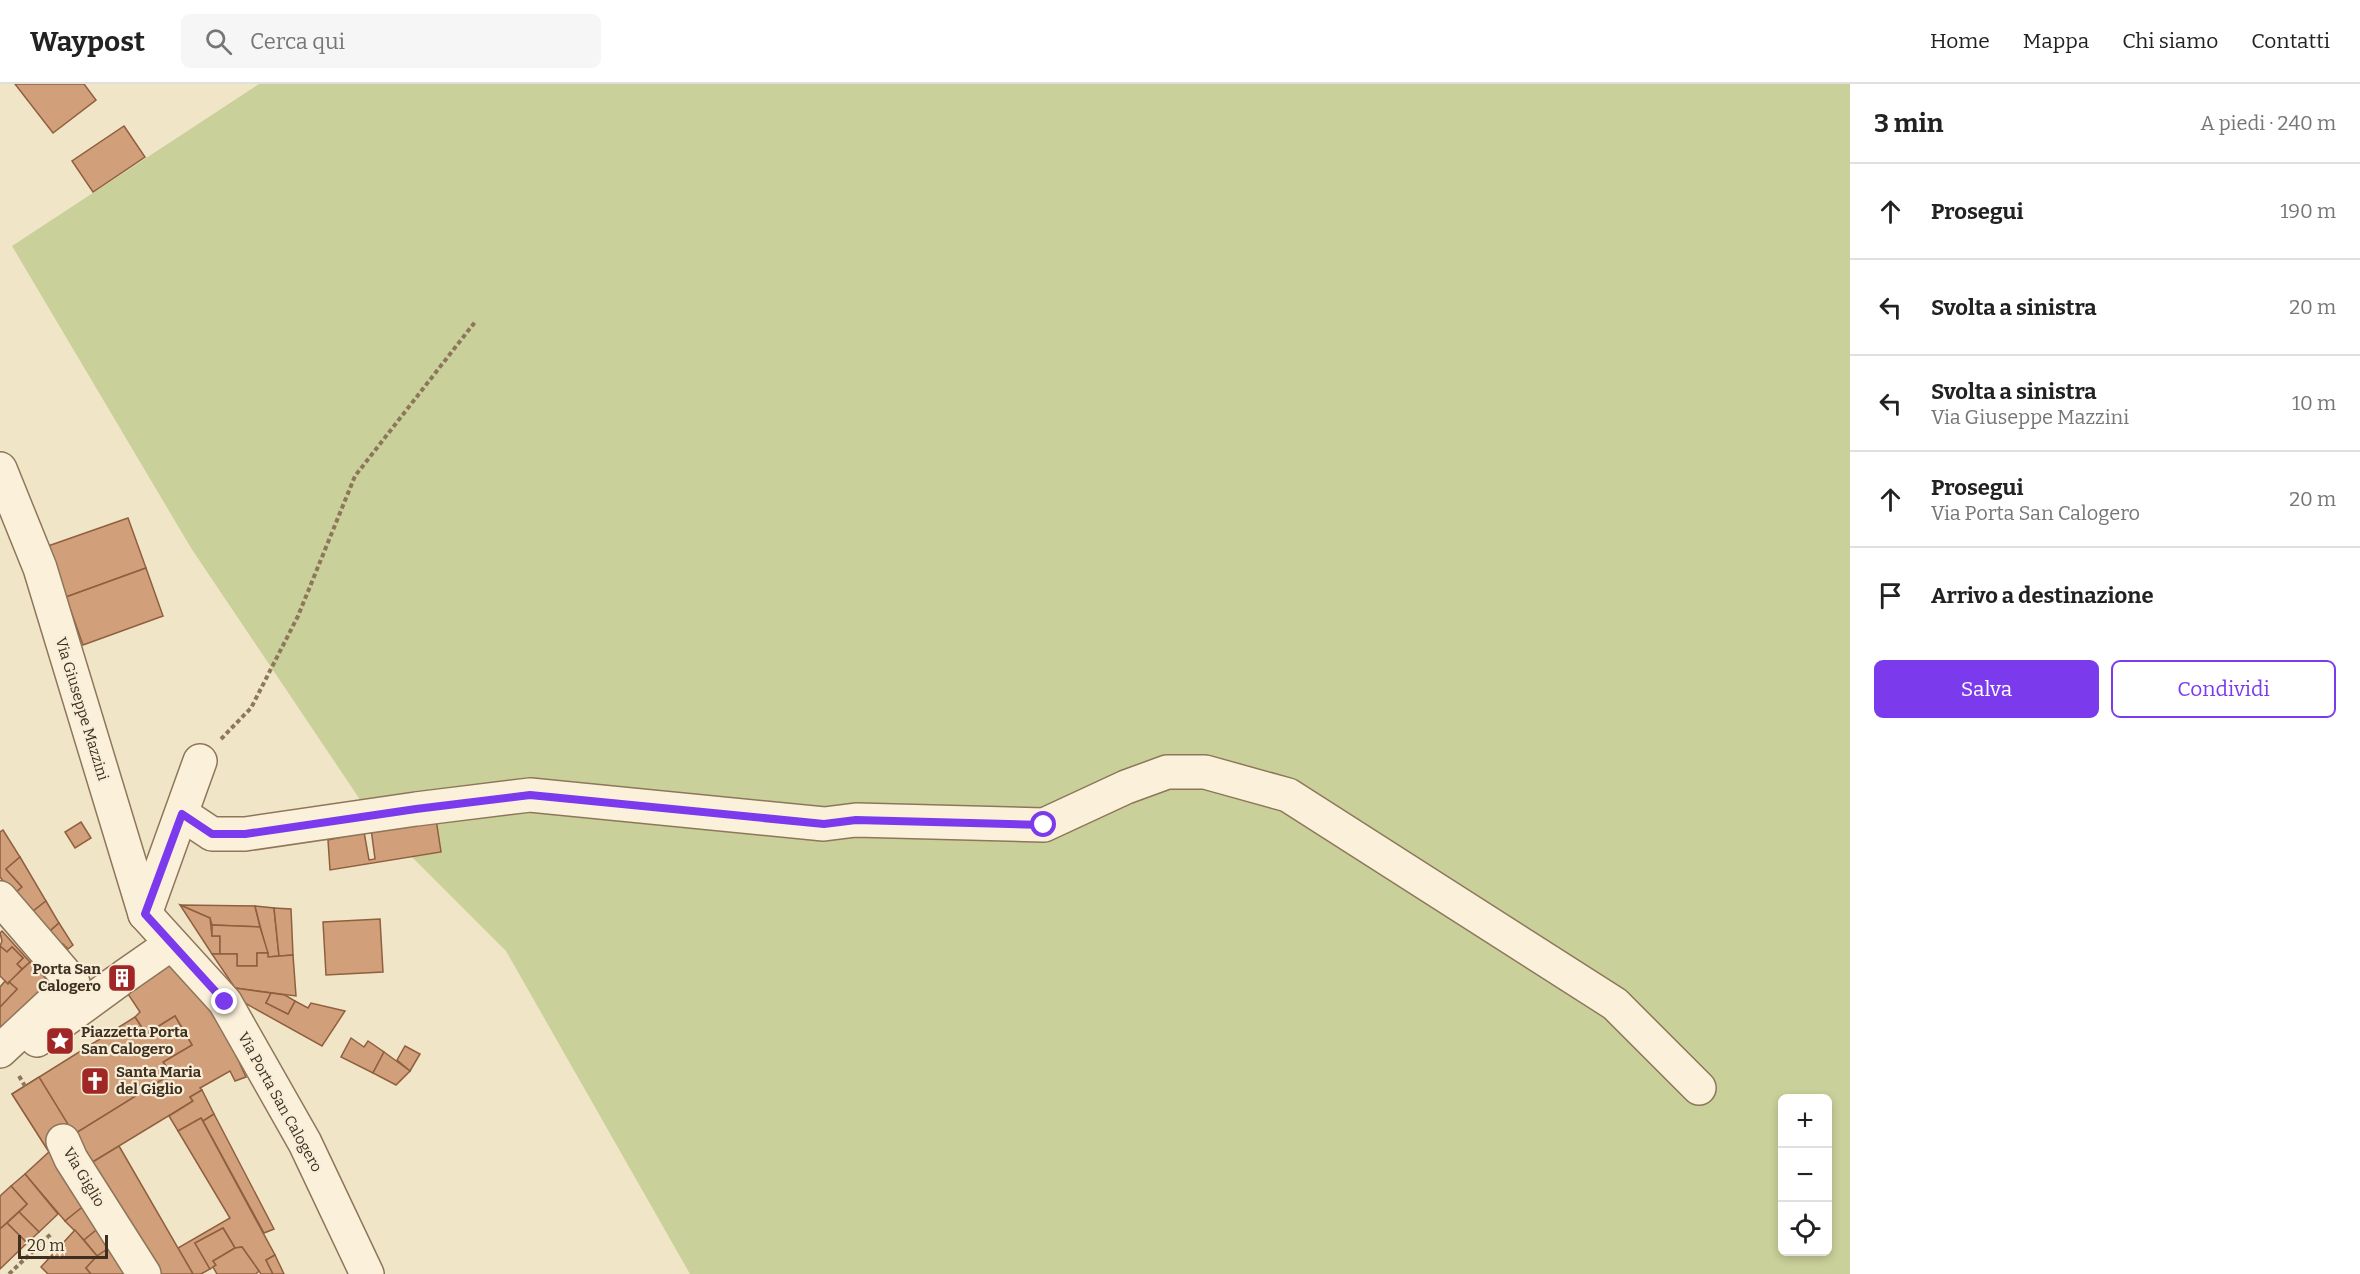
<!DOCTYPE html>
<html lang="it">
<head>
<meta charset="utf-8">
<style>
	:root { --surface:#fff; --page:#f6f6f6; --text:#222; --muted:#767676; --line:#e0e0e0; --accent:#7c3aed }
	body { margin:0; font-family:Bitter,serif; background:var(--page); color:var(--text) }
	.controls { position:absolute; right:18px; bottom:18px; display:grid; overflow:hidden; border-radius:9px; box-shadow:0 3px 9px #0003 }
	.controls button { width:54px; height:54px; display:grid; place-items:center; padding:0; border:0; border-bottom:2px solid var(--line); background:var(--surface); color:var(--text); font:30px sans-serif }
	.scale { position:absolute; left:18px; bottom:15px; width:90px; box-sizing:border-box; padding-left:6px; border:3px solid #3d2e1f; border-top:0; font-size:16px; line-height:21px; white-space:nowrap; color:#3d2e1f; -webkit-text-stroke:4px #f8eed7; paint-order:stroke }
	.stop { position:absolute; width:18px; height:18px; margin:-14px; border:4px solid #7c3aed; border-radius:50%; background:#fff }
	.stop.end { background:#7c3aed; border-color:#fff; box-shadow:0 2px 6px #0008 }
	.list { margin:0; padding:0; list-style:none }
	h2 { display:flex; justify-content:space-between; align-items:center; height:78px; margin:0; padding:0 24px; font-size:26px }
	h2 small { font-size:20px; font-weight:400; color:var(--muted) }
	.list li { display:grid; grid-template-columns:39px 1fr auto; gap:18px; align-items:center; box-sizing:border-box; height:96px; padding:0 24px; border-top:2px solid var(--line) }
	.list b { display:block; font-size:22px; white-space:nowrap }
	.list p { margin:0; font-size:20px; white-space:nowrap; color:var(--muted) }
	.list em { font-size:20px; font-style:normal; color:var(--muted) }
	.actions { display:flex; gap:12px; padding:18px 24px }
	.actions a { flex:1; padding:14px 0; border:2px solid var(--accent); border-radius:9px; text-align:center; font-size:21px; color:var(--accent) }
	.actions .main { background:var(--accent); color:#fff }
	.icon { flex:none; width:33px; height:33px; fill:none; stroke:currentColor; stroke-width:2; stroke-linecap:round; stroke-linejoin:round }
	.map { position:relative; flex:none; width:1850px; height:1190px; overflow:hidden }
	header { display:flex; align-items:center; gap:36px; box-sizing:border-box; height:84px; padding:0 30px; background:var(--surface); border-bottom:2px solid var(--line) }
	header strong { font-size:28px }
	nav { display:flex; gap:33px; margin-inline-start:auto; font-size:21px }
	.search { width:420px; height:54px; background:var(--page); display:flex; align-items:center; gap:15px; box-sizing:border-box; padding:0 21px; border-radius:9px; color:var(--muted); font-size:22px }
	main { display:flex }
	aside { flex:1; background:var(--surface) }
	.map>svg:first-child { display:block }
</style>
</head>
<body>
<header>
<strong>Waypost</strong>
<div class="search"><svg class="icon" aria-label="search" viewBox="0 0 24 24"><circle cx="10" cy="10" r="6"/><path d="M15 15l6 6"/></svg>Cerca qui</div>
<nav><a>Home</a><a>Mappa</a><a>Chi siamo</a><a>Contatti</a></nav>
</header>
<main>
<div class="map">
<svg width="1850" height="1190" viewBox="0 0 1850 1190">
	<rect width="100%" height="100%" fill="#f1e5c7"/>
	<path fill="#c9d099" fill-rule="evenodd" d="M 259,0 L 1850,0 L 1850,1190 L 690,1190 L 506,867 L 371,732 L 191,464 L 12,162 ZM 1782,1014 L 1828,1014 L 1828,1168 L 1782,1168 Z"/>
	<g fill="#d19f7a" stroke="#8f5f3f" stroke-width="1.5">
		<polygon points="15,0 84,0 96,16 53,49"/>
		<polygon points="124,42 145,73 93,108 72,77"/>
		<polygon points="128,434 146,484 66,513 48,462"/>
		<polygon points="146,484 163,532 83,561 66,513"/>
		<polygon points="436,735 441,768 330,786 328,756 364,748 369,776 375,775 370,737"/>
		<polygon points="81,738 91,754 75,764 65,748"/>
		<polygon points="3,746 20,773 6,785 22,803 13,811 0,793 0,748"/>
		<polygon points="20,773 46,817 28,831 13,811 22,803 6,785"/>
		<polygon points="46,817 59,839 44,852 28,831"/>
		<polygon points="180,821 255,822 260,843 212,841 210,834"/>
		<polygon points="180,821 210,834 212,852 220,852 220,870 212,870"/>
		<polygon points="255,822 274,824 279,872 268,873"/>
		<polygon points="274,824 291,825 293,871 279,872"/>
		<polygon points="380,835 383,888 326,891 323,838"/>
		<polygon points="59,839 73,861 68,865 63,860 53,869 40,856"/>
		<polygon points="212,841 260,843 268,869 257,869 257,882 237,882 237,870 220,870 220,852 212,852"/>
		<polygon points="2,847 30,878 22,885 17,880 23,874 12,863 7,868 0,862 2,857 0,849"/>
		<polygon points="0,862 7,868 12,863 23,874 17,880 22,885 8,900 0,892"/>
		<polygon points="257,869 268,869 268,873 293,871 296,912 235,904 212,870 237,870 237,882 257,882"/>
		<polygon points="30,878 52,901 0,948 0,923 17,905 9,898"/>
		<polygon points="172,878 218,932 246,993 235,997 230,987 200,1004 202,1006 190,1013 193,1017 91,1079 74,1050 171,990 163,978 192,961 175,932 146,950 135,933 140,928 128,910 164,885 161,880"/>
		<polygon points="5,897 8,900 9,898 17,905 0,923 0,903"/>
		<polygon points="235,904 271,909 266,919 288,930 295,917 308,924 311,919 345,927 322,962 243,918"/>
		<polygon points="271,909 285,911 295,917 288,930 266,919"/>
		<polygon points="175,932 192,961 163,978 171,990 74,1050 49,1068 12,1010 135,933 146,950"/>
		<polygon points="351,954 364,963 368,957 384,968 373,989 341,973"/>
		<polygon points="405,962 420,970 410,987 397,976"/>
		<polygon points="384,968 410,987 396,1001 373,989"/>
		<polygon points="39,993 74,1050 49,1068 12,1010"/>
		<polygon points="202,1006 214,1030 203,1037 201,1034 178,1047 169,1032 193,1017 190,1013"/>
		<polygon points="214,1030 274,1145 264,1149 203,1037"/>
		<polygon points="201,1034 275,1171 266,1176 273,1190 261,1190 242,1163 235,1164 223,1144 195,1159 210,1185 201,1190 193,1190 178,1164 230,1134 178,1047"/>
		<polygon points="119,1062 193,1190 158,1190 91,1079"/>
		<polygon points="49,1068 85,1121 65,1137 25,1090"/>
		<polygon points="25,1090 58,1130 39,1148 19,1128 27,1120 11,1102"/>
		<polygon points="11,1102 27,1120 0,1145 0,1112"/>
		<polygon points="85,1121 100,1143 84,1156 65,1137"/>
		<polygon points="19,1128 39,1148 27,1159 7,1139"/>
		<polygon points="7,1139 27,1159 0,1185 0,1145"/>
		<polygon points="100,1143 112,1162 97,1172 84,1156"/>
		<polygon points="223,1144 235,1164 213,1177 216,1181 210,1185 195,1159"/>
		<polygon points="75,1146 97,1172 86,1184 91,1190 48,1190 41,1183"/>
		<polygon points="112,1162 128,1190 91,1190 86,1184 97,1172"/>
		<polygon points="242,1163 259,1187 256,1190 217,1190 213,1183 216,1181 213,1177 235,1164"/>
		<polygon points="275,1171 284,1190 273,1190 266,1176"/>
	</g>
	<g fill="none" stroke-linecap="round" stroke-linejoin="round">
		<g stroke="#8e765b" stroke-width="36">
			<g id="minor">
				<polyline points="0,385 40,484 145,830 225,918 305,1059 367,1190"/>
				<polyline points="182,730 212,750 245,750 416,725 530,711 824,740 856,736 1044,741 1126,703 1167,688 1205,688 1288,711 1615,920 1699,1004"/>
				<polyline points="0,814 73,899 0,967"/>
				<polyline points="145,830 200,677"/>
				<polyline points="125,892 171,860"/>
				<polyline points="37,956 118,897"/>
				<polyline points="63,1057 71,1075 144,1190"/>
			</g>
		</g>
		<g stroke="#8e765b" stroke-width="4" stroke-dasharray="4.5 3" stroke-linecap="butt">
			<polyline points="221,655 251,624 298,532 355,392 475,238"/>
			<polyline points="19,992 25,1002"/>
			<polyline points="9,1190 51,1150"/>
		</g>
		<use href="#minor" stroke="#fbf1db" stroke-width="33"/>
	</g>
	<g fill="none" stroke-linecap="round" stroke-linejoin="round">
		<polyline stroke="#7c3aed" stroke-width="8" points="225,918 145,830 182,730 212,750 245,750 416,725 530,711 824,740 856,736 1044,741"/>
	</g>
	<defs>
		<g id="building-square" transform="scale(1.5)"><rect x="-9" y="-9" width="18" height="18" rx="4" fill="#a12727" stroke="#f8eed7"/><path d="M-4-6H4V6H1V3H-1V6H-4ZM-2.5-4.3h1.7v1.8h-1.7ZM.8-4.3h1.7v1.8H.8ZM-2.5-1h1.7V.8h-1.7ZM.8-1h1.7V.8H.8Z" fill="#fff"/></g>
		<g id="sight-square" transform="scale(1.5)"><rect x="-9" y="-9" width="18" height="18" rx="4" fill="#a12727" stroke="#f8eed7"/><path d="M0-6L1.8-2.2L6-1.7L2.9 1.2L3.7 5.4L0 3.3L-3.7 5.4L-2.9 1.2L-6-1.7L-1.8-2.2Z" fill="#fff"/></g>
		<g id="church-square" transform="scale(1.5)"><rect x="-9" y="-9" width="18" height="18" rx="4" fill="#a12727" stroke="#f8eed7"/><path d="M-1.2-6h2.4v3.5h3.3v2.4h-3.3V6h-2.4V-.1h-3.3v-2.4h3.3Z" fill="#fff"/></g>
	</defs>
	<g fill-rule="evenodd">
		<use href="#building-square" x="122" y="894"/>
		<use href="#sight-square" x="60" y="957"/>
		<use href="#church-square" x="95" y="997"/>
	</g>
	<g text-anchor="middle" stroke-width="4.5" stroke-linejoin="round" paint-order="stroke">
		<g font-size="15" fill="#3d2e1f" stroke="#f8eed7">
			<text transform="translate(82 625) rotate(73)" y="5">Via Giuseppe Mazzini</text>
			<text transform="translate(280 1018) rotate(61)" y="5">Via Porta San Calogero</text>
			<text transform="translate(84 1093) rotate(59)" y="5">Via Giglio</text>
		</g>
		<g font-size="15" font-weight="bold" fill="#3d2e1f" stroke="#f8eed7" text-anchor="start">
			<text x="101" y="890" text-anchor="end">Porta San<tspan x="101" dy="17">Calogero</tspan></text>
			<text x="81" y="953">Piazzetta Porta<tspan x="81" dy="17">San Calogero</tspan></text>
			<text x="116" y="993">Santa Maria<tspan x="116" dy="17">del Giglio</tspan></text>
		</g>
	</g>
</svg>
<div class="controls">
<button>+</button>
<button>−</button>
<button><svg class="icon" aria-label="locate" viewBox="0 0 24 24"><circle cx="12" cy="12" r="6"/><path d="M12 2v4M12 18v4M2 12h4M18 12h4"/></svg></button>
</div>
<div class="scale">20 m</div>
<div class="stop" style="left:1044px;top:741px"></div>
<div class="stop end" style="left:225px;top:918px"></div>
</div>
<aside>
<h2>3 min<small>A piedi · 240 m</small></h2>
<ul class="list">
<li><svg class="icon" aria-label="ahead" viewBox="0 0 24 24"><path d="M12 20V5M6 11l6-6 6 6"/></svg><div><b>Prosegui</b></div><em>190 m</em></li>
<li><svg class="icon" aria-label="left" viewBox="0 0 24 24"><path d="M17 20v-9H6M10 6l-5 5 5 5"/></svg><div><b>Svolta a sinistra</b></div><em>20 m</em></li>
<li><svg class="icon" aria-label="left" viewBox="0 0 24 24"><path d="M17 20v-9H6M10 6l-5 5 5 5"/></svg><div><b>Svolta a sinistra</b><p>Via Giuseppe Mazzini</p></div><em>10 m</em></li>
<li><svg class="icon" aria-label="ahead" viewBox="0 0 24 24"><path d="M12 20V5M6 11l6-6 6 6"/></svg><div><b>Prosegui</b><p>Via Porta San Calogero</p></div><em>20 m</em></li>
<li><svg class="icon" aria-label="arrive" viewBox="0 0 24 24"><path d="M6 21V4h12l-3 4 3 4H6"/></svg><div><b>Arrivo a destinazione</b></div></li>
</ul>
<div class="actions"><a class="main">Salva</a><a>Condividi</a></div>
</aside>
</main>
</body>
</html>
